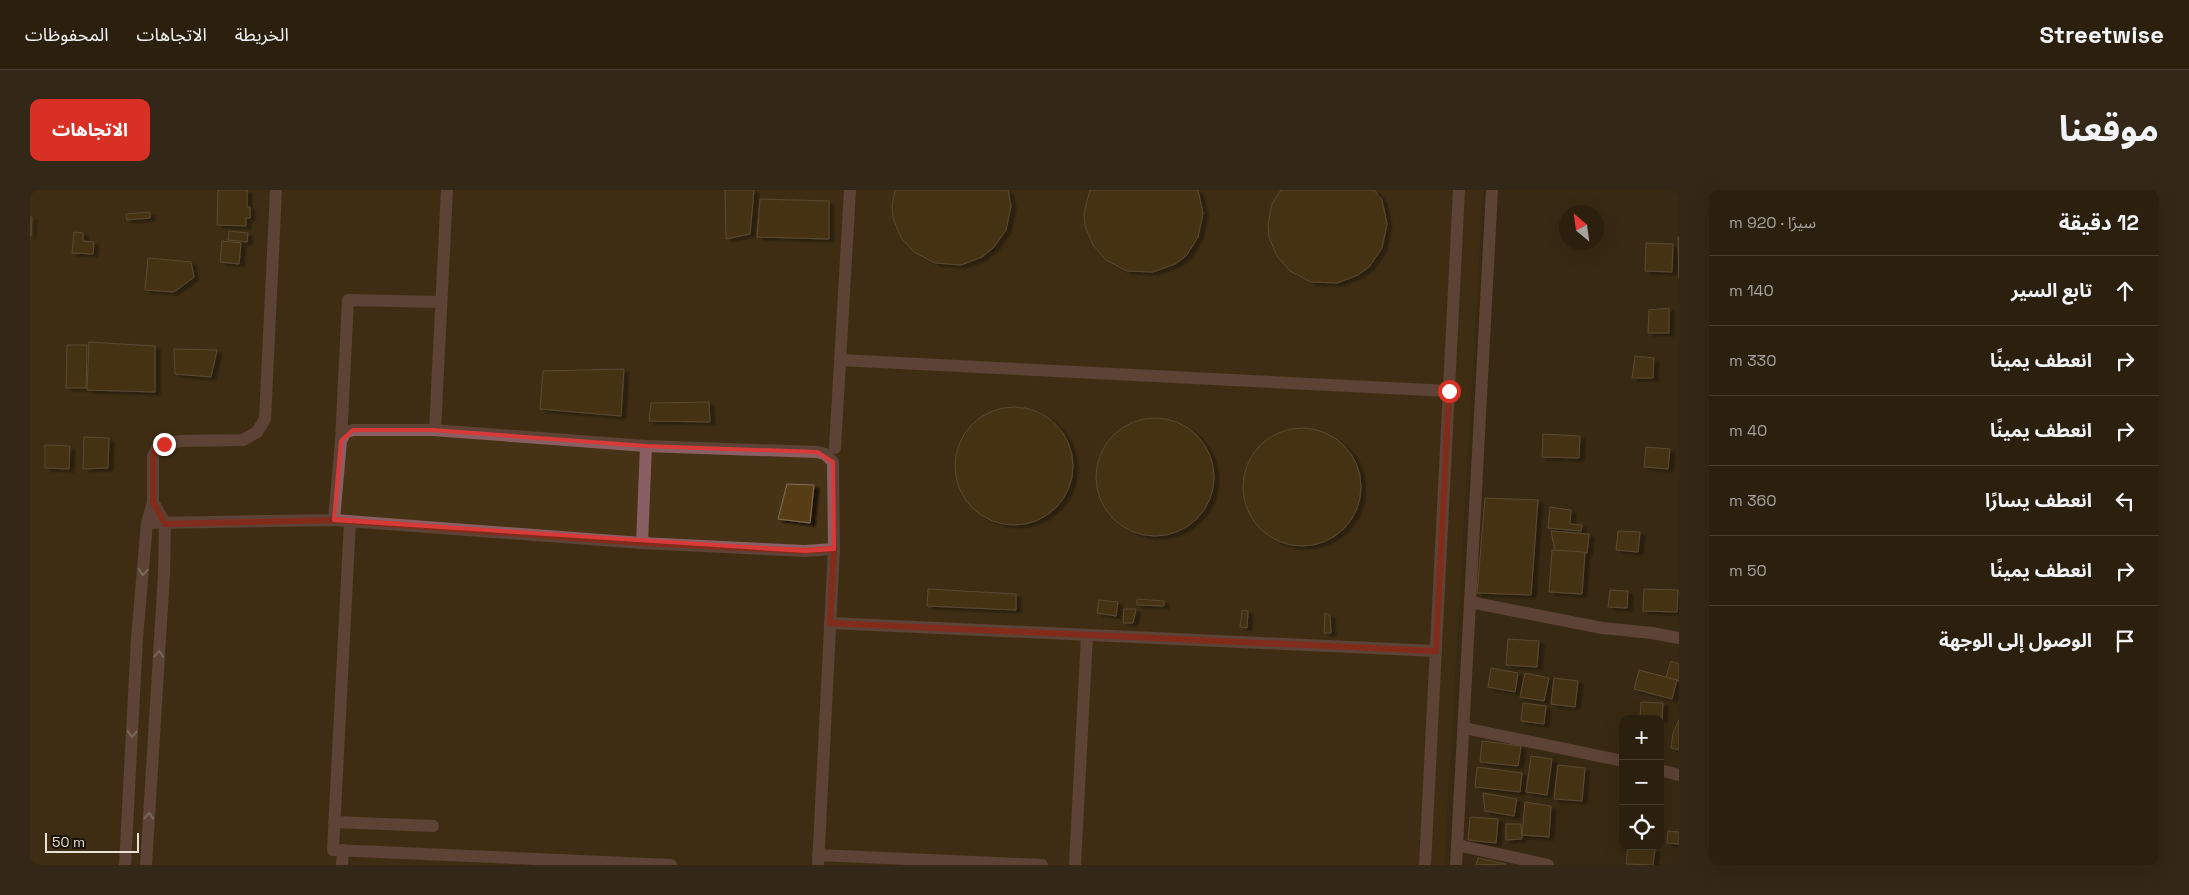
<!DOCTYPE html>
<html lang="ar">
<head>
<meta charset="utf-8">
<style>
	:root { --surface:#2b1f0e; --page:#332717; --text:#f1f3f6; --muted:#a6a29e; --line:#473d2e; --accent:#d93025 }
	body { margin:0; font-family:"Space Grotesk","Noto Sans Arabic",sans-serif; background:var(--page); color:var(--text); direction:rtl }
	.controls { position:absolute; right:15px; bottom:15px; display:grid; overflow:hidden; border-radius:10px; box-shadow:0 5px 20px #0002 }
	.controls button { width:45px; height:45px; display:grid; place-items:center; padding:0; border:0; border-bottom:1px solid var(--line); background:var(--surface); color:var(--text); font:25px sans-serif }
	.compass { position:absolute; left:1529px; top:15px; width:45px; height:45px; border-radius:50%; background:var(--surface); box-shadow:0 5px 20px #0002; rotate:331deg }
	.scale { position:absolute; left:15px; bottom:12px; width:94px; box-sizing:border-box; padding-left:5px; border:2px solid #eae0d3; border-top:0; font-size:14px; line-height:18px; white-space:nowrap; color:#eae0d3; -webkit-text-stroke:4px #1a140a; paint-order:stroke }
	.stop { position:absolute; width:15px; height:15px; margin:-11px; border:4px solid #d93025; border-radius:50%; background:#fff }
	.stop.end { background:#d93025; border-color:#fff; box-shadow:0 1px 5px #0008 }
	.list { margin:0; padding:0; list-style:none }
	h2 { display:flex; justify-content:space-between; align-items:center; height:65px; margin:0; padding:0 20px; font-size:21px }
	h2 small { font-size:16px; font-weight:400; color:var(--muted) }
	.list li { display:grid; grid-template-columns:32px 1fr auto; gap:15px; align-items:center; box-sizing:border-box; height:70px; padding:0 20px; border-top:1px solid var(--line) }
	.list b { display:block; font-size:19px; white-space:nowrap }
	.list em { font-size:16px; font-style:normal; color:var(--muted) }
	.icon { flex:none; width:28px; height:28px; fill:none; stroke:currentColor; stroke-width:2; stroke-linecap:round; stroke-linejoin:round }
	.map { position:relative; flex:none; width:1649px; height:675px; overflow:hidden; direction:ltr; border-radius:10px }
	header { display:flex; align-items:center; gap:30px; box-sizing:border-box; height:70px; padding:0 25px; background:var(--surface); border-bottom:1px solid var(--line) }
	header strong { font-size:24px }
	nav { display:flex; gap:28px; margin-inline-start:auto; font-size:18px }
	.intro { display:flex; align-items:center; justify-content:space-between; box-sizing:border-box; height:120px; padding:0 30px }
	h1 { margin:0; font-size:35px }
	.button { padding:12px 22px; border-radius:10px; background:var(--accent); color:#fff; font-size:18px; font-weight:700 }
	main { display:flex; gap:30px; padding:0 30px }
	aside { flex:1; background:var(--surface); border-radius:10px; box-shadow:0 5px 20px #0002 }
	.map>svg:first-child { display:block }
</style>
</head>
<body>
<header>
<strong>Streetwise</strong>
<nav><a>الخريطة</a><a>الاتجاهات</a><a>المحفوظات</a></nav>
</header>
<div class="intro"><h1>موقعنا</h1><a class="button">الاتجاهات</a></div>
<main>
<aside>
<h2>12 دقيقة<small>سيرًا · 920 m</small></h2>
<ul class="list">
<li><svg class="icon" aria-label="ahead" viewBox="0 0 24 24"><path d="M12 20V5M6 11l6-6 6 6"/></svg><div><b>تابع السير</b></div><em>140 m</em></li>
<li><svg class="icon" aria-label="right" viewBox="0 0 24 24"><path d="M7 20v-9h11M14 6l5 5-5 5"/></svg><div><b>انعطف يمينًا</b></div><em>330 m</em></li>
<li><svg class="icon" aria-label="right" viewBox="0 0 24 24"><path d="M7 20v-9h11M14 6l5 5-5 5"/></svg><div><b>انعطف يمينًا</b></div><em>40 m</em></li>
<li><svg class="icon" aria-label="left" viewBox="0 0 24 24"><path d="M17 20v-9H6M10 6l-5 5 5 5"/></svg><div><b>انعطف يسارًا</b></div><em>360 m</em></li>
<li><svg class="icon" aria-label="right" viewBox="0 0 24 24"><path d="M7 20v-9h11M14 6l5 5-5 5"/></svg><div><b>انعطف يمينًا</b></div><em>50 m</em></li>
<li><svg class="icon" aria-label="arrive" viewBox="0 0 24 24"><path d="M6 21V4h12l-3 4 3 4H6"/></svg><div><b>الوصول إلى الوجهة</b></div></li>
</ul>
</aside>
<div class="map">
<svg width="1649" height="675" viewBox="0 0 1649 675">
	<defs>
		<filter id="shadow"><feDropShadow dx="5" dy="3" stdDeviation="1" flood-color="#0009"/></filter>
	</defs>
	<rect width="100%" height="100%" fill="#392913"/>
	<polygon fill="#463215" points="0,0 1453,0 1414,675 0,675"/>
	<g fill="#573d16" stroke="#827058" filter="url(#shadow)">
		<polygon points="188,0 217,0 217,17 220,17 220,28 216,28 216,36 187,35"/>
		<polygon points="695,0 724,0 720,44 696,49"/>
		<polygon points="865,0 978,0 981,16 976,40 963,58 952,67 931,75 905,73 884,62 871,48 863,28 862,15"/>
		<polygon points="1060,0 1168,0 1173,23 1168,47 1156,66 1145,74 1123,82 1097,81 1076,70 1063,55 1055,36 1054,23"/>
		<polygon points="1251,0 1344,0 1352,10 1357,34 1352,58 1339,77 1328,85 1307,93 1281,92 1260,81 1247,66 1239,47 1238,34 1242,14"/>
		<polygon points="730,9 799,11 799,49 727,47"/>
		<polygon points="120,22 120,28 97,30 96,24"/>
		<polygon points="0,27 2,27 1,46 0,46"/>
		<polygon points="199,41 218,43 217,52 198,50"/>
		<polygon points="44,42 53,43 53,51 64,52 63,64 42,63"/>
		<polygon points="1648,47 1649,47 1649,88"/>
		<polygon points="192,51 211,53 209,74 190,72"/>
		<polygon points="1616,53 1643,54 1642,82 1615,81"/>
		<polygon points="118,68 161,72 164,87 144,102 115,100"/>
		<polygon points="1639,118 1639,143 1618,143 1619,120"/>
		<polygon points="59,152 125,156 125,202 57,200"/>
		<polygon points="37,155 57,155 56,198 36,198"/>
		<polygon points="144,159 187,160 181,187 145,184"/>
		<polygon points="1605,166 1624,168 1623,188 1602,188"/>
		<polygon points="594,179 591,226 510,219 513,181"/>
		<polygon points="679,212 680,232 619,231 621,213"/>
		<circle cx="984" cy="276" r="59"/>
		<circle cx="1125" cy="287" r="59"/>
		<circle cx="1272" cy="297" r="59"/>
		<polygon points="1513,244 1550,246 1549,268 1512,267"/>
		<polygon points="54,247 79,248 78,278 53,279"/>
		<polygon points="15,255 40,256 39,279 15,278"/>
		<polygon points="1616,257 1640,259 1638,279 1614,277"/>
		<polygon points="757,294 784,295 780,333 748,329"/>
		<polygon points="1455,308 1508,310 1501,405 1447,403"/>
		<polygon points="1520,317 1541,320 1540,334 1552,335 1551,341 1518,338"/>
		<polygon points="1521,341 1559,344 1557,363 1525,361"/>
		<polygon points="1588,341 1610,342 1608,362 1586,360"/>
		<polygon points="1522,360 1555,362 1552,404 1519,402"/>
		<polygon points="898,399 986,404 986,420 897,416"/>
		<polygon points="1614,399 1648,400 1647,422 1613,421"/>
		<polygon points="1580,400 1598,401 1597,418 1578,417"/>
		<polygon points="1107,409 1134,411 1134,416 1107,415"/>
		<polygon points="1069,410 1088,412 1086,426 1067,423"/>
		<polygon points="1094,419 1106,419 1103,433 1093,433"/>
		<polygon points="1212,420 1218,421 1217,438 1210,437"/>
		<polygon points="1295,423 1300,425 1301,443 1294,443"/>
		<polygon points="1478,449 1509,451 1507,477 1476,475"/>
		<polygon points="1641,471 1649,474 1649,491 1636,487"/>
		<polygon points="1461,478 1488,483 1485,502 1458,497"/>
		<polygon points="1609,480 1647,490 1642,509 1604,499"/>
		<polygon points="1495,483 1519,488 1514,511 1490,507"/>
		<polygon points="1524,488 1548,491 1545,517 1521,514"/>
		<polygon points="1611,512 1633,513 1632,531 1630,529 1610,529"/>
		<polygon points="1493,513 1516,516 1514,534 1491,531"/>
		<polygon points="1649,530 1649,560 1641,558 1643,543"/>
		<polygon points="1452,551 1491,556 1488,576 1450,572"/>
		<polygon points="1501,566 1522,569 1517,605 1496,602"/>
		<polygon points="1528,575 1555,578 1552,611 1524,609"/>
		<polygon points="1447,577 1492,583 1490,602 1445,597"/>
		<polygon points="1453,603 1487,609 1484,626 1455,621"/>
		<polygon points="1495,612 1521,616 1519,647 1492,645"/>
		<polygon points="1440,627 1468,629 1466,653 1438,650"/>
		<polygon points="1476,634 1491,634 1492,649 1476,650"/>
		<polygon points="1638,641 1649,642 1649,654 1637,653"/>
		<polygon points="1598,656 1625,659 1623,675 1596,674"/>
		<polygon points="1448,668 1476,674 1446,675"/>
	</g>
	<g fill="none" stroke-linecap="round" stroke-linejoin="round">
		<g stroke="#8a5f63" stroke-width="12">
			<polyline points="810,170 1419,201"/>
			<polyline points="405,240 417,0"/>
			<polyline points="311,251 318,110 411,112"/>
			<polyline points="805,258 820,0"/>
			<polyline points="320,331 303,660 641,675"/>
			<polyline points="117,333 304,330 612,353 775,361 804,359 803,272 795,264 787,262 616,256 403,240 323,240 315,243 311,251 304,330"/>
			<polyline points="612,353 616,256"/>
			<polyline points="1440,412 1572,438 1622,443 1649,448"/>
			<polyline points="800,433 1406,461"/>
			<polyline points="1434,538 1593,571"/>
			<polyline points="1630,580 1649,585"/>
			<polyline points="304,632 403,636"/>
			<polyline points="1427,655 1518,675"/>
			<polyline points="788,665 1012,675"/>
			<polyline points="95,675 107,448 117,333 123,312 123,266 127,258 134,254 151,251 213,250 227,242 235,229 246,0"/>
			<polyline points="116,675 134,385 135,333 123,312"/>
			<polyline points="312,675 313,660"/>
			<polyline points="788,675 804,359"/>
			<polyline points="1045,675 1057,445"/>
			<polyline points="1395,675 1429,0"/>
			<polyline points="1426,675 1462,0"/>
		</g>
	</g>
	<defs><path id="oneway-chevron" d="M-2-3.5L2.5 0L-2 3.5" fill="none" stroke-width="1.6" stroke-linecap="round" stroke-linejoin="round" transform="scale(1.25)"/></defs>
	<g stroke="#c8b3ac">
		<use href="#oneway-chevron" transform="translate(113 382) rotate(95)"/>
		<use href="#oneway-chevron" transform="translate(129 464) rotate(-86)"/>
		<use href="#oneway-chevron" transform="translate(102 544) rotate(93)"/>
		<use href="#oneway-chevron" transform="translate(119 626) rotate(-86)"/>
	</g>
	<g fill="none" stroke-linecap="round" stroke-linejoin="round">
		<polyline stroke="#d93025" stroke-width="6" points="134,254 126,258 123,266 123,312 135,334 304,330 612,353 775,361 804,359 800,433 1406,461 1419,201"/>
	</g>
	<path d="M0 0H1649V675H0ZM 323,240 L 403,240 L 616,256 L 787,262 L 803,272 L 804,359 L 775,361 L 304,330 L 311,251 Z" fill="#392913" fill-opacity=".55" fill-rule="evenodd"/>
	<path fill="none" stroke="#d83a39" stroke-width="4" stroke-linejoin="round" d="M 323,240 L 403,240 L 616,256 L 787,262 L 803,272 L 804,359 L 775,361 L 304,330 L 311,251 Z"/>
</svg>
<div class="controls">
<button>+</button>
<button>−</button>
<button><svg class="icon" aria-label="locate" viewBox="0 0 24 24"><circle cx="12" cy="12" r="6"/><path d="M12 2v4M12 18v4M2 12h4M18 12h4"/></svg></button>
</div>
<svg class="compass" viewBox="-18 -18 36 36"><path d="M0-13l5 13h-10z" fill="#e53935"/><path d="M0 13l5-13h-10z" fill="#a6a29e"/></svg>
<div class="scale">50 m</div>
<div class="stop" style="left:1419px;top:201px"></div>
<div class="stop end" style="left:134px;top:254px"></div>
</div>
</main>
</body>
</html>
